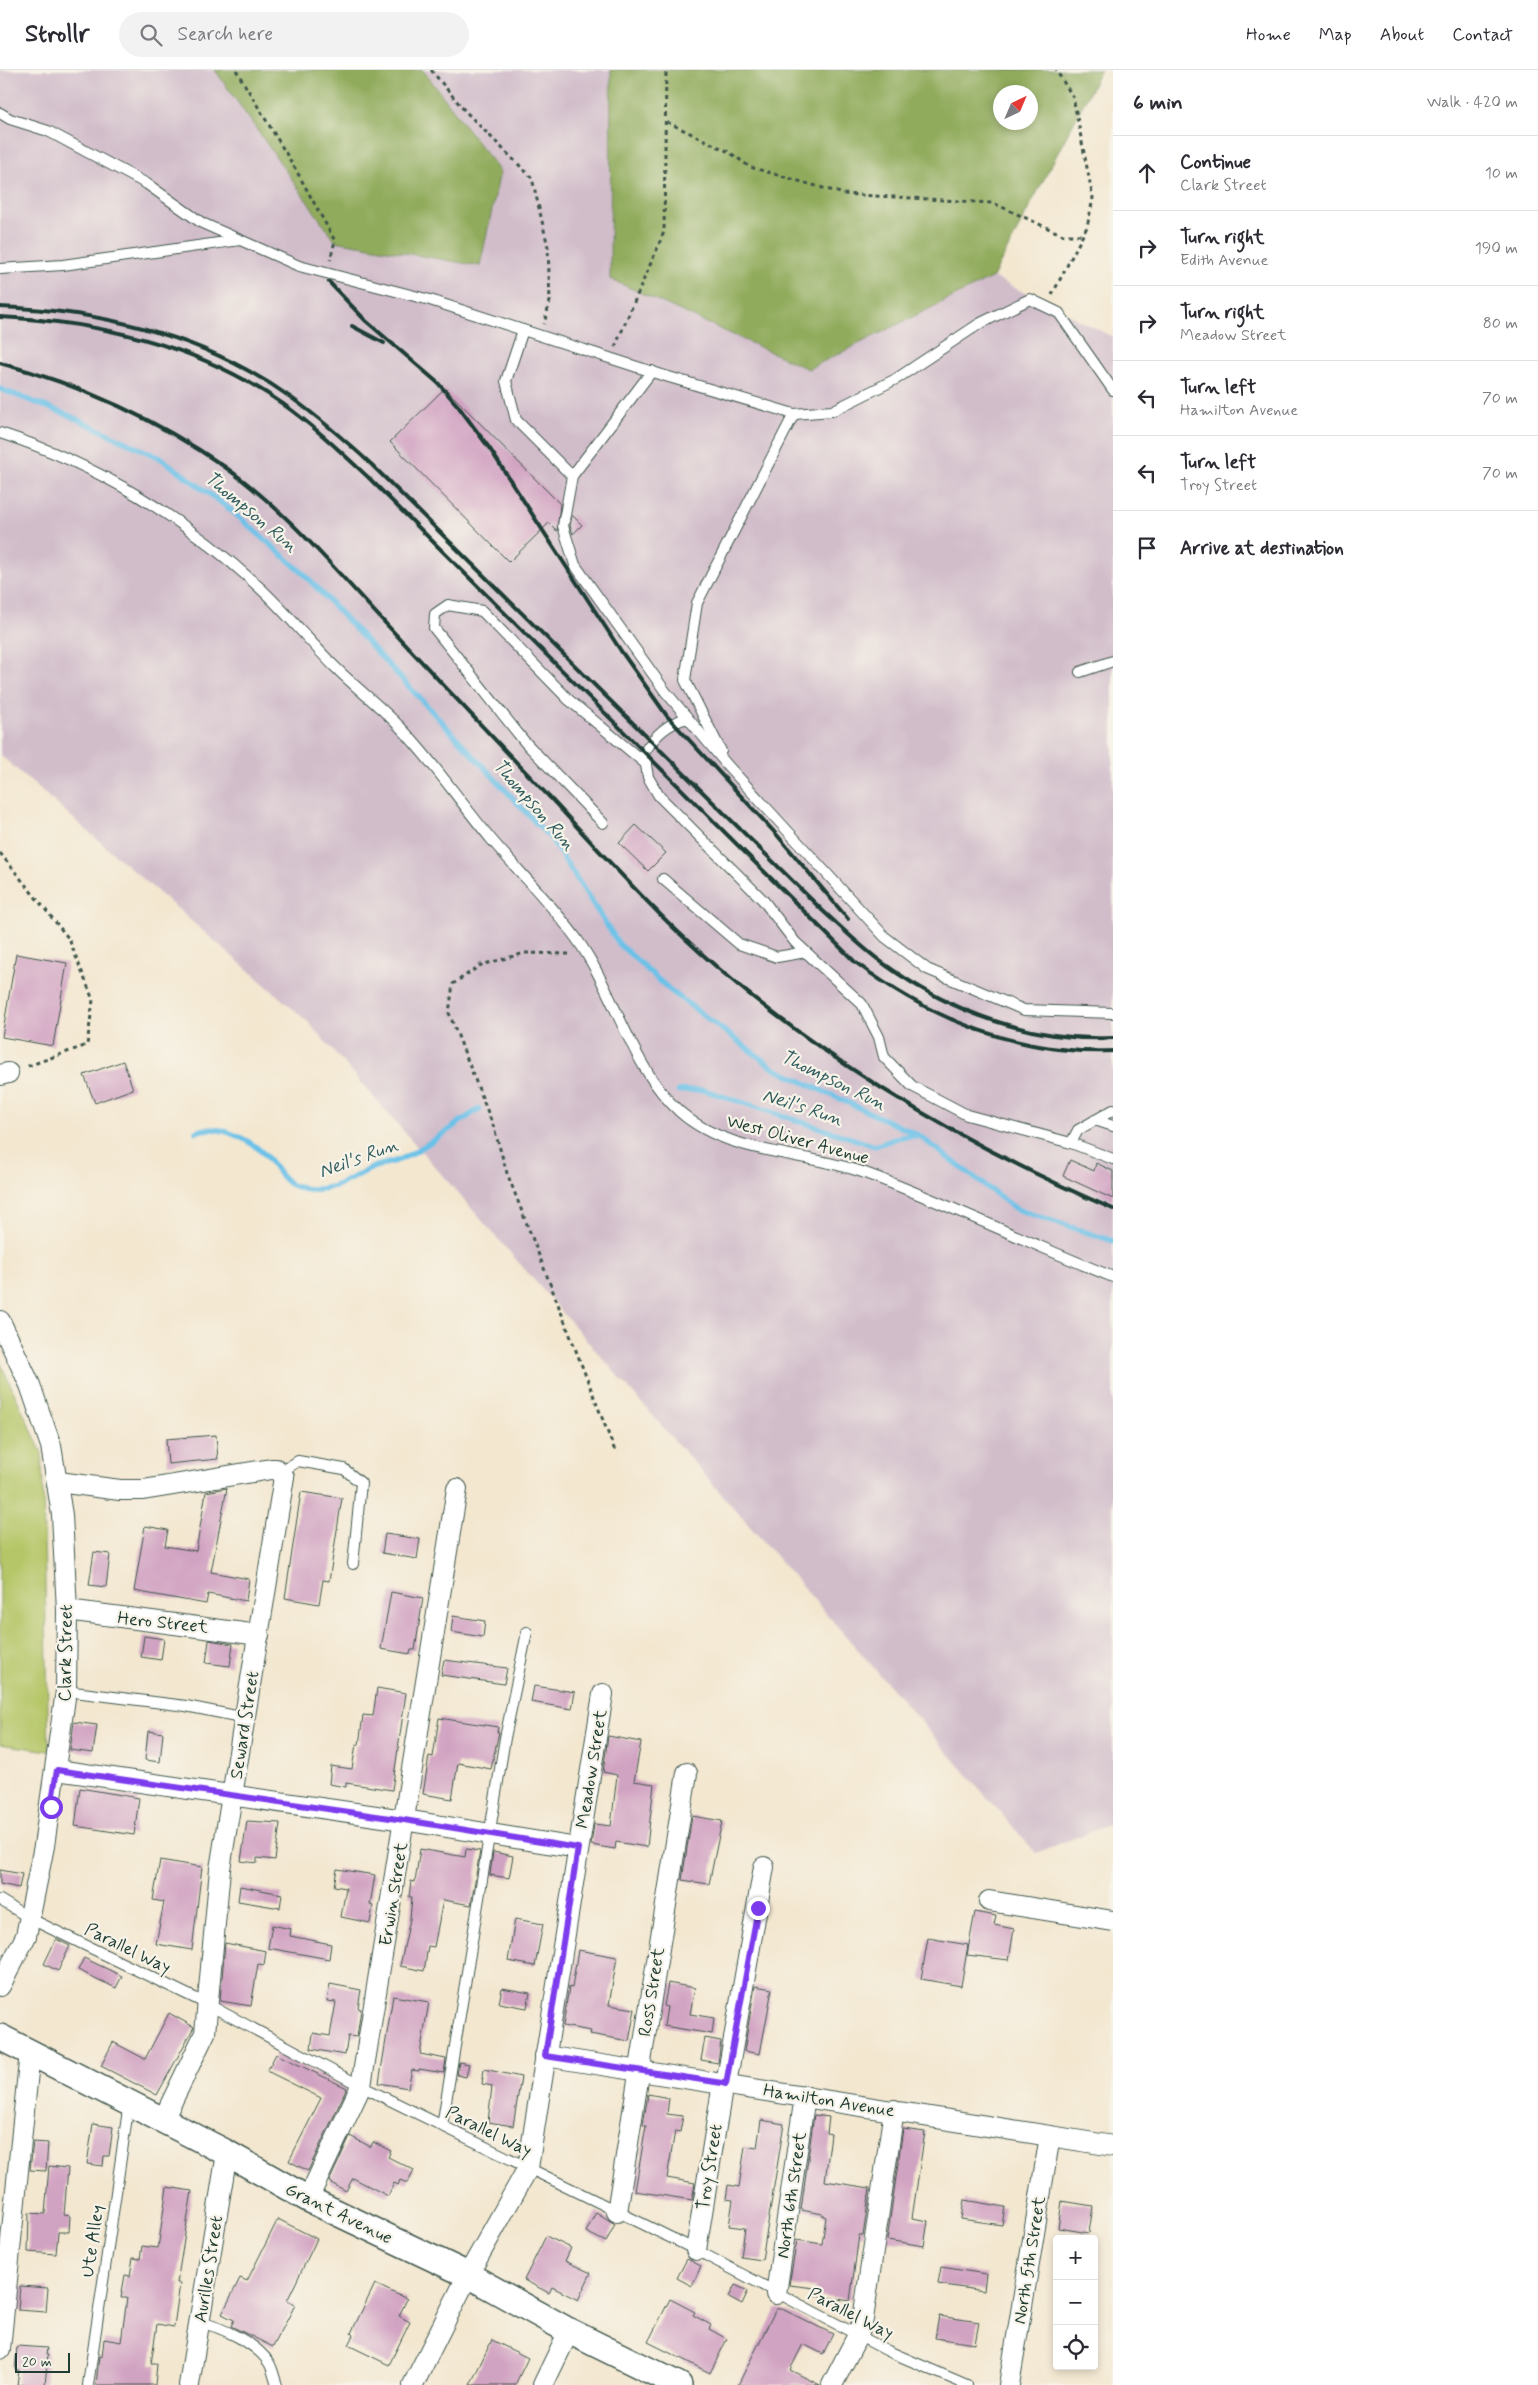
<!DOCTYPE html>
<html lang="en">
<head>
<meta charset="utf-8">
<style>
	:root { --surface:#fff; --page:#f2f2f3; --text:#2b2b33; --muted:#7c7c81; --line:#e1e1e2 }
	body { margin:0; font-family:Mynerve,sans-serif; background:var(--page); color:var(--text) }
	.controls { position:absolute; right:15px; bottom:15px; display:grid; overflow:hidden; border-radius:5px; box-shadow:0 2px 8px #0003 }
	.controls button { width:45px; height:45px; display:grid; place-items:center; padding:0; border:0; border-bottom:1px solid var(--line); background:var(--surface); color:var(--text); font:25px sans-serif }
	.compass { position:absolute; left:993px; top:15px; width:45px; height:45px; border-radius:50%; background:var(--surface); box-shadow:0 2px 8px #0003; rotate:44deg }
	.scale { position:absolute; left:15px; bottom:12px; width:55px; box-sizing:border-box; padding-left:5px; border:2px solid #1f3d34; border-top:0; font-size:14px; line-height:18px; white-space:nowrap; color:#1f3d34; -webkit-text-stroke:4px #f7f3e8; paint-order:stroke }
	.stop { position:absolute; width:15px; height:15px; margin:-11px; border:4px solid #7c3aed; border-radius:50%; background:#fff }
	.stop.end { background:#7c3aed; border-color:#fff; box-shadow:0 1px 5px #0008 }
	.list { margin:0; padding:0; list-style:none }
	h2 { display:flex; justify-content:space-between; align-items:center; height:65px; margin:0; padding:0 20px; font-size:21px }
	h2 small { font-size:16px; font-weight:400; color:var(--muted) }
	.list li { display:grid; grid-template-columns:32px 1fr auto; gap:15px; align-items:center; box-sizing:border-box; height:75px; padding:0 20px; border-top:1px solid var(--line) }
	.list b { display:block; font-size:19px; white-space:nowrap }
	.list p { margin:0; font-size:16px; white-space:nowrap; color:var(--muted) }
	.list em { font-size:16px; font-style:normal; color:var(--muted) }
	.icon { flex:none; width:28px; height:28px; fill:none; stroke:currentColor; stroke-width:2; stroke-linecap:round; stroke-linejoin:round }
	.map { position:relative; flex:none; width:1113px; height:2315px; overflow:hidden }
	header { display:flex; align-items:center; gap:30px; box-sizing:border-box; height:70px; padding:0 25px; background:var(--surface); border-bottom:1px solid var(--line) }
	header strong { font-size:24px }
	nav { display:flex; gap:28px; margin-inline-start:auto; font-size:18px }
	.search { width:350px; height:45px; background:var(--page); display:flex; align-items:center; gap:12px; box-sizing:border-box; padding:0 18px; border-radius:28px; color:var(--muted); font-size:19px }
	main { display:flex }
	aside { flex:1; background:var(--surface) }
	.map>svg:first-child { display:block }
</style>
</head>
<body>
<header>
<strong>Strollr</strong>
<div class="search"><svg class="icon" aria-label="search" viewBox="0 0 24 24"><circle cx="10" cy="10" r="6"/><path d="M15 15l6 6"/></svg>Search here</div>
<nav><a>Home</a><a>Map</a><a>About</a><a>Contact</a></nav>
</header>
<main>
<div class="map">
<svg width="1113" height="2315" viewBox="0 0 1113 2315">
	<rect width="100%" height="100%" fill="#f7f3e8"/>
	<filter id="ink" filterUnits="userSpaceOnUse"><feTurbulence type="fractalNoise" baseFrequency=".02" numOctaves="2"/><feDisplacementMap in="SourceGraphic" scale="10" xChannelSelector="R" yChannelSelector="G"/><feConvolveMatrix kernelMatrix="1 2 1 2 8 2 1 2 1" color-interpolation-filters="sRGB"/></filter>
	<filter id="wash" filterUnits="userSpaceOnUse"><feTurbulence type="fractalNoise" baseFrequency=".0096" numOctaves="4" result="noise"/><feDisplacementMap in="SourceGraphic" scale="20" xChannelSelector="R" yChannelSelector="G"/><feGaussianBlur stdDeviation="1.12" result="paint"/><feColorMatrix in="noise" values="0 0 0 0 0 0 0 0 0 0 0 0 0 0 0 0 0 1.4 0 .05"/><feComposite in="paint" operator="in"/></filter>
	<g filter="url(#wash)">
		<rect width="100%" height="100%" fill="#f3e7d0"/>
		<polygon fill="#d1bdca" points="0,0 215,0 335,171 499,102 423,0 611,0 610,209 808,299 993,207 1113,267 1113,1753 1036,1783 308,952 0,685"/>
		<polygon fill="#b5c668" stroke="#6a824e" points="0,1292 42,1383 49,1681 0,1674"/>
		<g fill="#90ab5c" stroke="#587448" fill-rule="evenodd">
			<polygon points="215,0 423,0 500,102 480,196 335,171"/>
			<path d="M 611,0 L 1101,0 L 993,207 L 808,299 L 610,209 ZM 1001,22 L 1030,22 L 1030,52 L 1001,52 Z"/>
		</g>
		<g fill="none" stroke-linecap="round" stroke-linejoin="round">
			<g stroke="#6bc1e8" stroke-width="5.5">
				<polyline points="0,319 68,345 162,389 231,440 304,504 551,769 619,874 671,921 775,999 918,1065 1016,1139 1113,1171"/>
				<polyline points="678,1021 704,1020 875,1076 900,1067 915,1066"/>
				<path d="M 196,1062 C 215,1053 246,1067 262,1082 C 283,1102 280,1121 319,1119 C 338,1118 355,1106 372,1098 C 381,1094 392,1093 401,1089 C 426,1078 456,1054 479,1039"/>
			</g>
		</g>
		<g id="blocks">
			<g fill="#d1a3c2">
				<polygon points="445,318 560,434 557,461 549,453 509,492 390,372"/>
				<polygon points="572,445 582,455 573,464 570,456"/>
				<polygon points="636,755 666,783 648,801 619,773"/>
				<polygon points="16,884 67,893 53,976 2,967"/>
				<polygon points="123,991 133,1019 95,1033 84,1005"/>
				<polygon points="1070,1090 1094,1101 1096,1093 1113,1101 1113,1129 1063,1106"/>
				<polygon points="216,1365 218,1389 168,1394 166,1369"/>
				<polygon points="227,1418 211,1502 249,1509 246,1531 208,1524 206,1534 134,1521 145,1456 168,1460 165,1476 196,1481 206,1422"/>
				<polygon points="301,1422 342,1428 329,1511 323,1510 319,1534 285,1528"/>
				<polygon points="385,1464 420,1469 417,1489 382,1483"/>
				<polygon points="94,1482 110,1484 106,1517 89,1515"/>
				<polygon points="391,1522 423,1528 415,1580 411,1580 410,1584 381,1579"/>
				<polygon points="453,1546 485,1551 483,1567 451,1562"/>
				<polygon points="144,1566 164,1569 161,1590 141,1587"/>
				<polygon points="209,1570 233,1574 230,1596 206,1593"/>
				<polygon points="444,1590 507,1598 504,1614 441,1605"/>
				<polygon points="534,1616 575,1622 572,1639 531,1632"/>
				<polygon points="377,1618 406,1623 392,1720 346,1713 346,1717 329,1714 331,1696 352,1699 356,1674 359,1675 363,1645 373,1646"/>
				<polygon points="439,1648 498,1657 497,1662 499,1662 491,1699 458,1693 452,1729 423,1724 429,1686 433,1687"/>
				<polygon points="74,1652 97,1655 93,1683 70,1680"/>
				<polygon points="148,1661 163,1663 160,1692 145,1690"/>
				<polygon points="608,1666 641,1672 634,1711 654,1714 647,1777 616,1772 615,1779 591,1775 594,1754 611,1756 617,1705 603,1702"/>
				<polygon points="80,1718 139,1728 134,1765 75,1756"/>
				<polygon points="692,1746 722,1751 709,1814 682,1810"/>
				<polygon points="247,1751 280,1753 275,1790 257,1788 257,1793 241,1791"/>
				<polygon points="420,1779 465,1787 466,1779 480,1781 471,1835 443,1830 434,1877 428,1876 424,1901 400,1896 410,1849 412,1827 409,1827 411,1811 415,1812"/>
				<polygon points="493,1782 513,1786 509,1808 490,1805"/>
				<polygon points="160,1790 202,1797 192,1880 156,1874 164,1832 153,1830"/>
				<polygon points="337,1799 375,1805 370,1835 373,1836 370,1853 341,1847 346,1818 334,1816"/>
				<polygon points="0,1800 22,1804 19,1818 0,1814"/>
				<polygon points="240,1816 282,1824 280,1838 238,1831"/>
				<polygon points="975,1842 996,1846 994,1855 1014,1859 1009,1890 967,1885"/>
				<polygon points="515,1849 543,1854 535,1896 508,1891"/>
				<polygon points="272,1855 291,1859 290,1866 331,1874 329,1889 268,1878"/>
				<polygon points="928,1868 968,1875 961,1916 921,1909"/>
				<polygon points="56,1869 70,1876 58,1901 44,1894"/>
				<polygon points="225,1873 266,1881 264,1895 258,1894 251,1936 220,1931"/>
				<polygon points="578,1880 617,1887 609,1935 635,1939 629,1971 590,1964 591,1961 563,1956 569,1917 572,1918"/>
				<polygon points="84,1888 122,1906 116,1918 78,1900"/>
				<polygon points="668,1913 695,1918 690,1944 714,1948 712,1964 664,1956 667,1937 664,1936"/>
				<polygon points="330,1914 361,1920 358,1938 361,1939 357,1967 348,1966 345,1985 311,1979 313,1963 330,1966 336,1932 327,1931"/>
				<polygon points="755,1916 772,1919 760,1984 744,1981"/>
				<polygon points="502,1918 530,1923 527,1938 499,1933"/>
				<polygon points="393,1926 429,1932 420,1984 446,1989 444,2003 419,1999 419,2001 412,2000 408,2018 379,2013"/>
				<polygon points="169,1943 194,1957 157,2025 101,1996 113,1972 145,1989"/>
				<polygon points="705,1968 721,1971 718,1993 701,1990"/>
				<polygon points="276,1984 347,2018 308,2101 289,2091 321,2028 267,2001"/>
				<polygon points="459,1992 469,1994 466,2007 457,2005"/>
				<polygon points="484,1999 521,2007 513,2056 488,2052 492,2016 482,2014"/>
				<polygon points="648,2024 669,2028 667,2044 683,2046 680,2062 675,2061 667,2108 695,2113 692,2130 635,2121 646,2056 643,2055"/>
				<polygon points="814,2045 829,2047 827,2063 831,2064 825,2111 870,2118 863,2166 859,2165 850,2231 814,2225 815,2218 789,2215 797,2170 822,2174 826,2147 823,2146 823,2144 801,2140"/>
				<polygon points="761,2050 784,2054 762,2190 741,2187 745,2158 729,2156 733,2130 726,2129 728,2115 739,2117 745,2076 757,2078"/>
				<polygon points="93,2054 113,2057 109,2086 104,2086 103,2096 87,2094"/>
				<polygon points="903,2059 925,2062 912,2148 928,2151 924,2176 887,2170"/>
				<polygon points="350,2066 371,2077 373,2072 391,2081 388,2087 414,2100 407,2113 400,2110 398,2115 394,2113 388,2126 353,2108 346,2121 329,2112"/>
				<polygon points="33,2072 48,2073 46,2101 30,2100"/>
				<polygon points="49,2096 68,2098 64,2145 70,2146 69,2162 58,2162 56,2184 28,2182 29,2143 45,2144"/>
				<polygon points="167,2117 192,2121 177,2213 180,2213 174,2257 157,2254 151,2294 157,2294 155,2315 96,2315 99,2286 102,2287 104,2269 121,2272 127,2228 121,2228 125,2205 130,2206 133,2188 140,2189 142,2176 158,2178"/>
				<polygon points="964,2130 1005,2137 1002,2155 961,2149"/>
				<polygon points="1062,2131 1093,2136 1089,2163 1058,2158"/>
				<polygon points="596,2142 615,2154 606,2172 586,2162"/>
				<polygon points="278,2149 317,2169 287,2231 295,2235 273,2277 231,2256 234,2250 222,2244 240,2208 247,2211"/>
				<polygon points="546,2166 571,2178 565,2191 591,2203 578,2230 552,2217 549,2223 524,2210"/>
				<polygon points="687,2189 701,2196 692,2216 677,2208"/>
				<polygon points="941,2197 986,2204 984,2221 938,2214"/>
				<polygon points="375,2214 407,2229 399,2246 410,2252 389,2295 348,2275 353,2265 351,2263"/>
				<polygon points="735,2215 748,2221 742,2234 729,2227"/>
				<polygon points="20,2216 48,2218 46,2242 18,2240"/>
				<polygon points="670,2229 695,2242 693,2245 711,2255 709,2259 727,2269 710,2303 648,2272"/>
				<polygon points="776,2239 782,2239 833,2264 823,2284 803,2274 790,2300 820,2315 738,2315"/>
				<polygon points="939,2246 979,2252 975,2274 935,2268"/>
				<polygon points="492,2270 528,2288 515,2315 470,2315"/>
				<polygon points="17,2276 47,2278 46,2284 48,2284 45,2315 17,2315 19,2300 15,2300"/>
			</g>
		</g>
	</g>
	<g filter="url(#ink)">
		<use href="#blocks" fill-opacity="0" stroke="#3f564b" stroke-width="1"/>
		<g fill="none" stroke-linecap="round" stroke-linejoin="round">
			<g stroke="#3f564b" stroke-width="12">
				<g id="service">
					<polyline points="0,43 10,49 48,61 147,114 202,153 299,196 430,230 662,305 794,344 832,341 896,309 979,254 1030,229 1059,243 1113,320"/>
					<polyline points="0,199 63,195 240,170"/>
					<polyline points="523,260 506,311 516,350 572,406"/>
					<polyline points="652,301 572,406 563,456 575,495 665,621 728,696 885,867 927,899 1024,940 1113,943"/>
					<path d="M 0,363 C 97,394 186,449 260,518 C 287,543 309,571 335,597 C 356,618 379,635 399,656 C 433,691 460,732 491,769 C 519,802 551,833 576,868 C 615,921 630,997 680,1042 C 730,1086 805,1081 865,1103 C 949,1134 1030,1174 1113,1207"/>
					<polyline points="1080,602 1113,591"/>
					<path d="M 687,648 C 667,654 655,665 644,683 L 648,707 L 659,726 L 763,830 L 795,872 L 862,934 L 879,967 L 884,987 L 912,1016 L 967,1045 L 1071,1073 L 1113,1089"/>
					<polyline points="721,681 685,610 697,533 794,344"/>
					<polyline points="603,753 524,671 434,558 435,544 448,535 482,541 569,630 646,694"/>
					<polyline points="663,809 739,874 777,887 806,882"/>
					<polyline points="1095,1050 1113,1056"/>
					<polyline points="1071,1073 1078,1060 1113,1040"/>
					<polyline points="281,1402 298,1391 344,1399 361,1413 353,1494"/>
					<polyline points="66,1621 186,1636 246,1648"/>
					<polyline points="0,1830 31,1849 207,1934 361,2016 696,2180 888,2281 967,2315"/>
					<polyline points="442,2056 505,1668 527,1562"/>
					<path d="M 199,2252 C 221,2257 257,2273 269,2293 C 273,2299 274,2308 277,2315"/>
					<polyline points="88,2315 129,2033"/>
				</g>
			</g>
			<g stroke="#3f564b" stroke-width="22">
				<g id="minor">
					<polyline points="0,1005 8,1003"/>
					<polyline points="0,1251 30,1315 51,1376 62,1445 67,1540 66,1621 44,1776 26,1866 0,1916"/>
					<polyline points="58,1412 120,1420 143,1420 271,1399 276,1399 284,1407 220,1799 205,1963 163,2050"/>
					<polyline points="67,1540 259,1565"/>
					<polyline points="57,1700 404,1750 578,1778"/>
					<polyline points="989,1831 1113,1851"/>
					<polyline points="545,1986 1113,2076"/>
					<polyline points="726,2014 764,1797"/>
					<polyline points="308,2129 361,2016 457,1419"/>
					<polyline points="617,2142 687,1703"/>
					<polyline points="696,2180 723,2013"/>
					<polyline points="776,2224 805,2026"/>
					<polyline points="0,2279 30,1982"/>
					<polyline points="189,2315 227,2083"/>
					<polyline points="413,2315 468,2205 528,2098 603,1624"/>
					<polyline points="543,2315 569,2261"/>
					<polyline points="832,2315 858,2265 863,2249 894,2040"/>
					<polyline points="1009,2315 1050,2066"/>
				</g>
			</g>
			<g stroke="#3f564b" stroke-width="28">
				<polyline id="tertiary" points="0,1967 227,2083 308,2129 468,2205 569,2261 679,2315"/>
			</g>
			<g stroke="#3f564b" stroke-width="3" stroke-dasharray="4 4" stroke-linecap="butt">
				<polyline points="236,0 296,100 335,171 330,190"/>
				<polyline points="431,0 465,41 532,108 548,177 550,231 544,254"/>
				<polyline points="667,52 729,82 750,97 844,124 993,133 1063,165 1083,165"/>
				<polyline points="1052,225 1087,157 1093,128 1073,27 1056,0"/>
				<polyline points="615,277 664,162 666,0"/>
				<polyline points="0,783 69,869 93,930 87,975 25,997"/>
				<polyline points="569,884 525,883 481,895 453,914 449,943 494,1058 507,1103 615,1381"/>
			</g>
			<use href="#service" stroke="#fff" stroke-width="10"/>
			<use href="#minor" stroke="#fff" stroke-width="20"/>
			<use href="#tertiary" stroke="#fff" stroke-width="25"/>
			<g stroke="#1f3d34" stroke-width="4">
				<polyline points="329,212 366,251 438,313 458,336 490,379 621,581 667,646 777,765 848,849"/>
				<path d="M 0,237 C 104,241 207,267 293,329 C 321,349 347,372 372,395 L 823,841 C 844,860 864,880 887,896 C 951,942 1033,972 1113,968"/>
				<path d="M 0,247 C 99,252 201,276 283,334 C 314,356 341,382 369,408 L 855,892 C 931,949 1017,985 1113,981"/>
				<polyline points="352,256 384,273"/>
				<path d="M 0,293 C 81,315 156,349 225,397 C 287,441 336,501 388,556 C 443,615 498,673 554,732 C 594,775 634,820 677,861 C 800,978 957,1072 1113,1139"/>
			</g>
		</g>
	</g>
	<g fill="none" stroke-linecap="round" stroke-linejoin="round" filter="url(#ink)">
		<polyline stroke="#7c3aed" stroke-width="6" points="51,1737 57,1700 404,1750 578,1778 545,1986 722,2013 726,2014 758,1838"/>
	</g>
	<g text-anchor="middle" stroke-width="4.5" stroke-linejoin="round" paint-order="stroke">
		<g font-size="18" fill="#1f3d34" stroke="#f7f3e8">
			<text transform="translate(798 1069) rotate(15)" y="6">West Oliver Avenue</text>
			<text transform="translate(163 1552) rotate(6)" y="6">Hero Street</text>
			<text transform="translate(65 1583) rotate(-89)" y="6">Clark Street</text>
			<text transform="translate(244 1655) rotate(-81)" y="6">Seward Street</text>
			<text transform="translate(591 1699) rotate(-81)" y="6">Meadow Street</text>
			<text transform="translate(393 1824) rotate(-81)" y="6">Erwin Street</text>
			<text transform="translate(128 1878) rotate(26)" y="6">Parallel Way</text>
			<text transform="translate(651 1922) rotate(-81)" y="6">Ross Street</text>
			<text transform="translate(829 2030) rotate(9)" y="6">Hamilton Avenue</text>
			<text transform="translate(489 2061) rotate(26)" y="6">Parallel Way</text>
			<text transform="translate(709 2097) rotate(-81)" y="6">Troy Street</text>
			<text transform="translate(791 2125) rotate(-82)" y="6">North 6th Street</text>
			<text transform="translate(339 2143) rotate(26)" y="6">Grant Avenue</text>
			<text transform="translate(92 2171) rotate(-82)" y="6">Ute Alley</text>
			<text transform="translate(1029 2190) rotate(-81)" y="6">North 5th Street</text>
			<text transform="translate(208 2199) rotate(-81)" y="6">Aurilles Street</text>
			<text transform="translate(851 2243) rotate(27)" y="6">Parallel Way</text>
		</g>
		<g font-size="19" font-style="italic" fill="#325e61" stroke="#f7f3e8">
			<text transform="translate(252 441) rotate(40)" y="7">Thompson Run</text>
			<text transform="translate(535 734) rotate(49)" y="7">Thompson Run</text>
			<text transform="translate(834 1009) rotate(26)" y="7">Thompson Run</text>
			<text transform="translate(803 1036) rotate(18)" y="7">Neil's Run</text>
			<text transform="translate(358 1087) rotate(-20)" y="7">Neil's Run</text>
		</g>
	</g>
</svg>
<div class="controls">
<button>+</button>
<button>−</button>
<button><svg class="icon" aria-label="locate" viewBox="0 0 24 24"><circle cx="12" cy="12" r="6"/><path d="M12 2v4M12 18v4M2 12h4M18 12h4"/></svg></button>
</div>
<svg class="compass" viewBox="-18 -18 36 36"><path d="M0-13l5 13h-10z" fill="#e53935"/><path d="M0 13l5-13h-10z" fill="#7c7c81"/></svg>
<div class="scale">20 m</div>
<div class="stop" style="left:51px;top:1737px"></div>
<div class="stop end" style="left:758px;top:1838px"></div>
</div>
<aside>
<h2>6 min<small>Walk · 420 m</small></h2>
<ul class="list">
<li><svg class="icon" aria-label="ahead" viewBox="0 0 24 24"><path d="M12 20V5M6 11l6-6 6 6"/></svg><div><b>Continue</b><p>Clark Street</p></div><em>10 m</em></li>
<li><svg class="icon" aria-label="right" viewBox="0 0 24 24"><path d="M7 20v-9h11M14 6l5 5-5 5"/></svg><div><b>Turn right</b><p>Edith Avenue</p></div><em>190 m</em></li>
<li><svg class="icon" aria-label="right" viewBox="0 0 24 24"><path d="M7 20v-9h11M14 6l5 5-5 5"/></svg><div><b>Turn right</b><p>Meadow Street</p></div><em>80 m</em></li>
<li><svg class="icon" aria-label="left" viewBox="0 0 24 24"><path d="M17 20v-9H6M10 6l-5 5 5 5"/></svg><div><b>Turn left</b><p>Hamilton Avenue</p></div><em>70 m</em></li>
<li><svg class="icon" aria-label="left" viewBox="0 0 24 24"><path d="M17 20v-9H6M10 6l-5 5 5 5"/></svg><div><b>Turn left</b><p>Troy Street</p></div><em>70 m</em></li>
<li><svg class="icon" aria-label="arrive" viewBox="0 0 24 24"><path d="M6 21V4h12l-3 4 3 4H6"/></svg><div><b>Arrive at destination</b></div></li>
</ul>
</aside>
</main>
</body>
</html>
